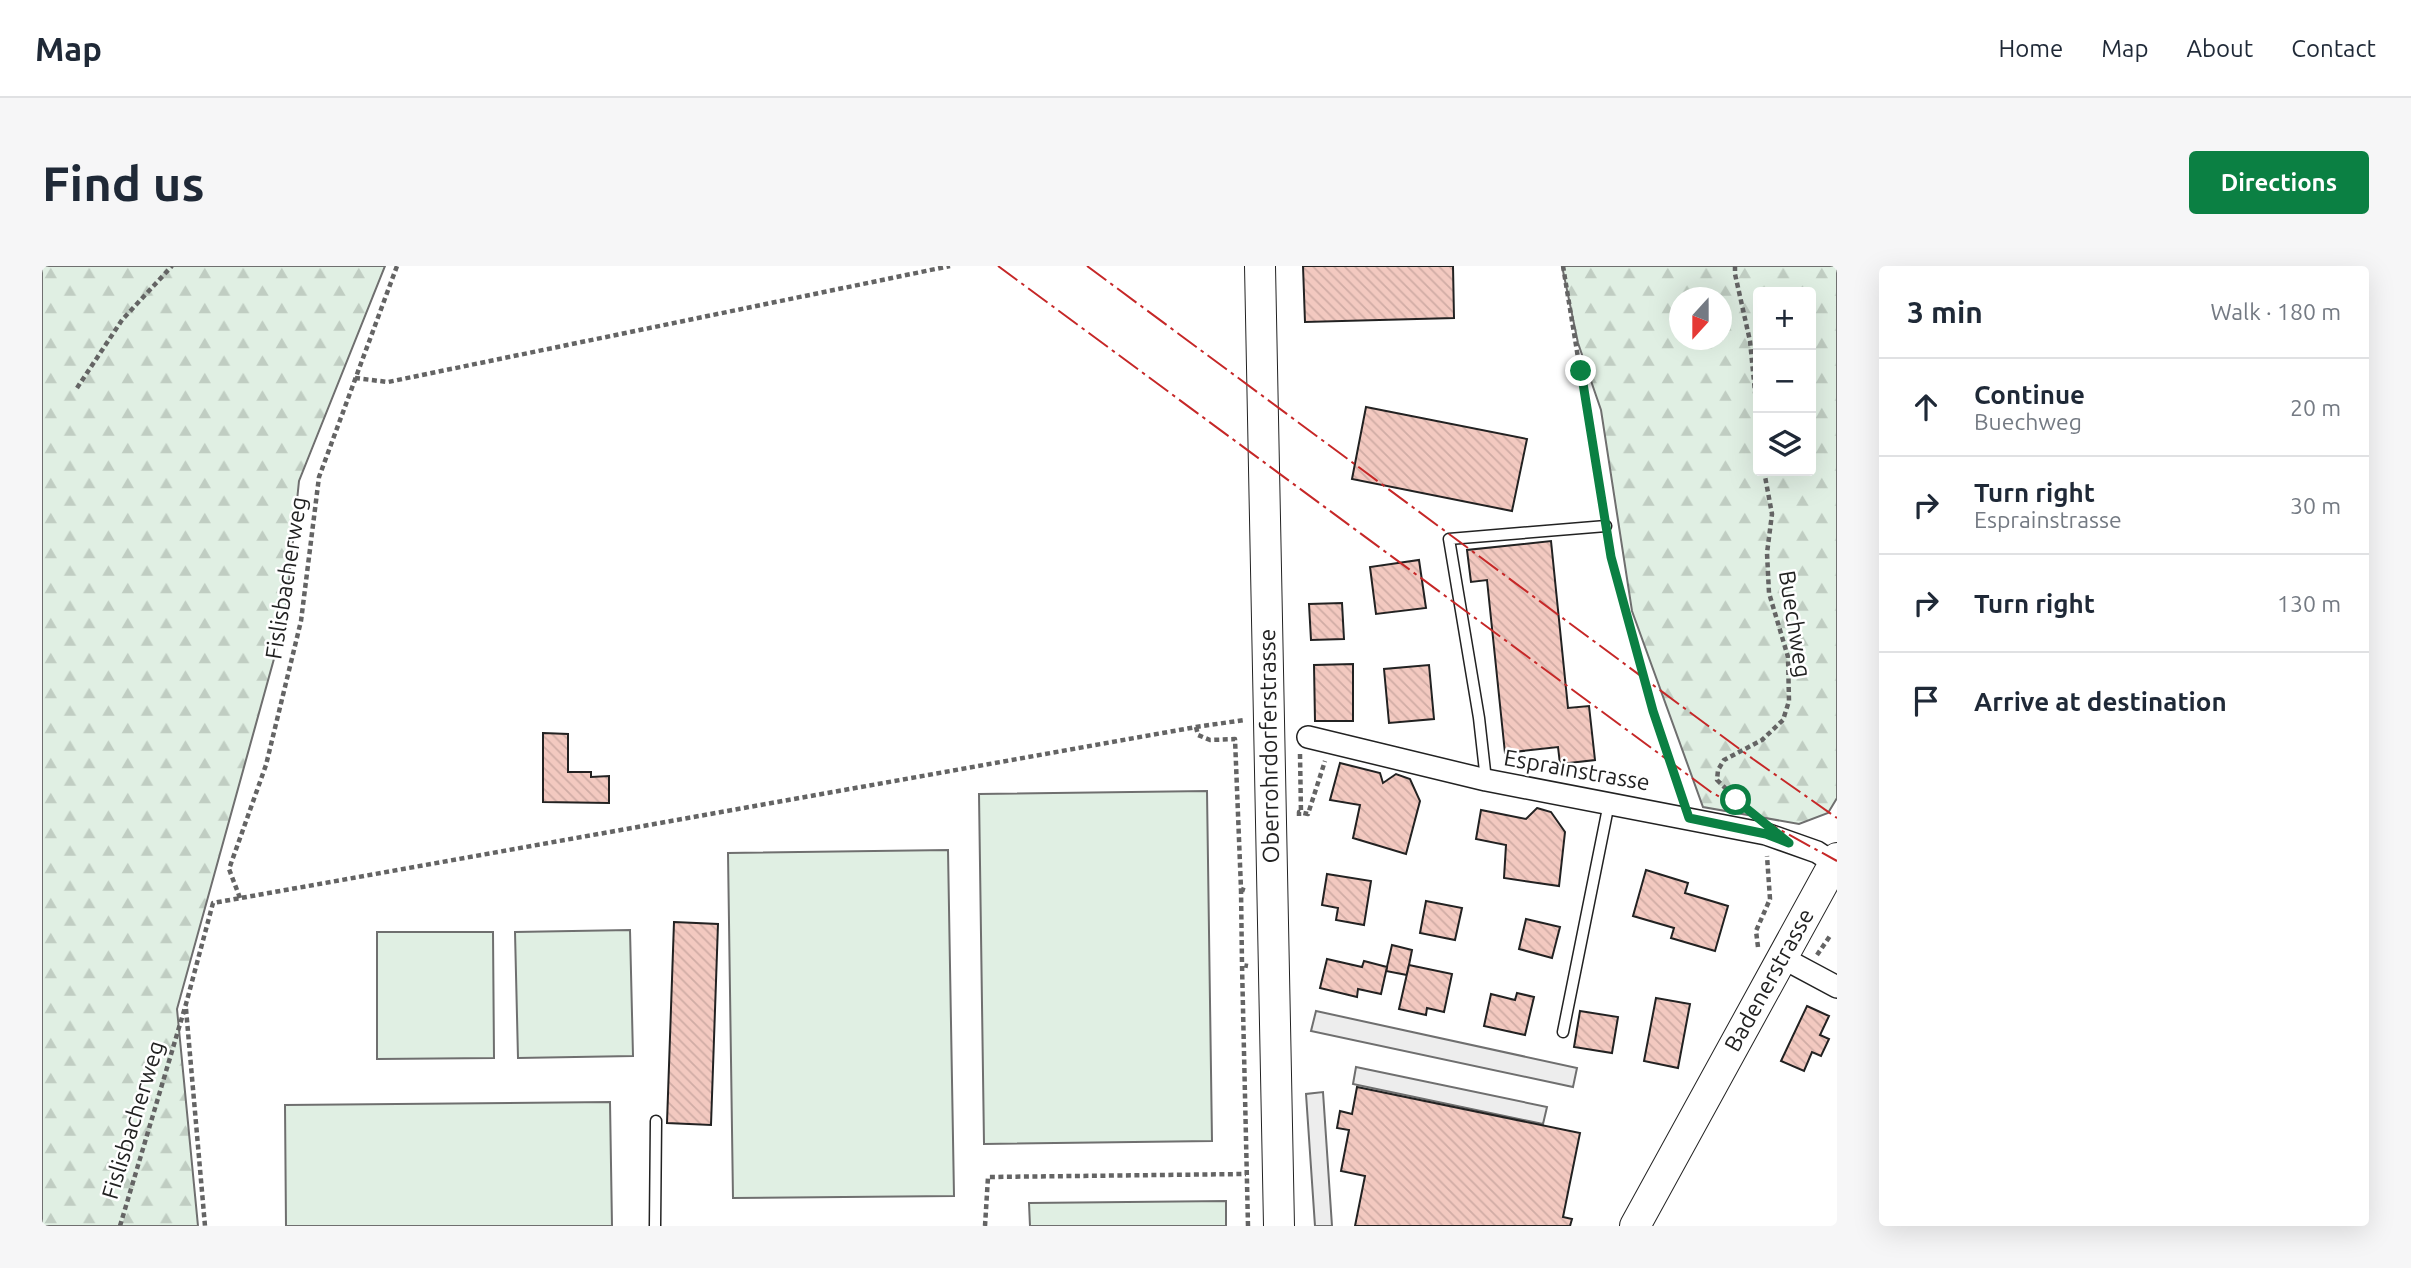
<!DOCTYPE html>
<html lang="en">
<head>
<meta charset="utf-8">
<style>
	:root { --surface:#fff; --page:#f6f6f7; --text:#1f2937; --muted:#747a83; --line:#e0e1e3; --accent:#0b8043 }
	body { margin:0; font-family:Ubuntu,sans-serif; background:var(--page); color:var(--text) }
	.controls { position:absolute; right:21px; top:21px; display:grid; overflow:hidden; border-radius:7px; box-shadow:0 7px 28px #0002 }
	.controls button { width:63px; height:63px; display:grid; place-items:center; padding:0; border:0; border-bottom:2px solid var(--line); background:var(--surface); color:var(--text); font:35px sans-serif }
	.compass { position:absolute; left:1627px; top:21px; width:63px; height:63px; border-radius:50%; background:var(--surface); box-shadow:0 7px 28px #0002; rotate:201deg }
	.stop { position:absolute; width:21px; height:21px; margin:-16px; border:5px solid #0b8043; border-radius:50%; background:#fff }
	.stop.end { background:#0b8043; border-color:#fff; box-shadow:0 2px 7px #0008 }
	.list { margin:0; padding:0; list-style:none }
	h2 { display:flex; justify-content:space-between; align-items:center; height:91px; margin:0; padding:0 28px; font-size:30px }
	h2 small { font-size:23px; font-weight:400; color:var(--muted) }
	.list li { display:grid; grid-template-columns:46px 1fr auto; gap:21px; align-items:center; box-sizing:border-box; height:98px; padding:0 28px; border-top:2px solid var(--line) }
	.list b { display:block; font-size:26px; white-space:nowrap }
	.list p { margin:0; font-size:23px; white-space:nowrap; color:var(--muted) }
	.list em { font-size:23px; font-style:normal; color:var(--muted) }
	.icon { flex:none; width:38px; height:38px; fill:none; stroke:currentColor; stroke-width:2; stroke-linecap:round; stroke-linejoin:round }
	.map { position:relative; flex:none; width:1795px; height:960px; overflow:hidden; border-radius:7px }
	header { display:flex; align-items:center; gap:42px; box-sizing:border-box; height:98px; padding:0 35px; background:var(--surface); border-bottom:2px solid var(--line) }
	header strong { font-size:33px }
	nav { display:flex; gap:38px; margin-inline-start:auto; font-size:24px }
	.intro { display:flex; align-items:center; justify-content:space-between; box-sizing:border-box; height:168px; padding:0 42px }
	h1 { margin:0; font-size:49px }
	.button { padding:18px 32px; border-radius:7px; background:var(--accent); color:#fff; font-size:24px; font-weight:700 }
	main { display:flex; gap:42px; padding:0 42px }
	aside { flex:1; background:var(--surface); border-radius:7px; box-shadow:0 7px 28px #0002 }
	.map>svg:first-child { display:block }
</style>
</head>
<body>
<header>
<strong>Map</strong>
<nav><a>Home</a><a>Map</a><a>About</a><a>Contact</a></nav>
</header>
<div class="intro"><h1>Find us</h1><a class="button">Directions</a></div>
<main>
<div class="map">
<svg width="1795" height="960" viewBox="0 0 1795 960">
	<defs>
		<pattern id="forest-firs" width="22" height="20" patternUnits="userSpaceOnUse" patternTransform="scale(1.75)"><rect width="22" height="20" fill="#e0efe3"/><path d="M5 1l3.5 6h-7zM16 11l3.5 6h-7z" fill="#c0cdc2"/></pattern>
		<pattern id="building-back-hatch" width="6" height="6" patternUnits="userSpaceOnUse" patternTransform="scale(1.75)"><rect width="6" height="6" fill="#f3c9c0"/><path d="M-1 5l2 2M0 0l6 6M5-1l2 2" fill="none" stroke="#d0aca5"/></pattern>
	</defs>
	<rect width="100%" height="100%" fill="#fff"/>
	<g fill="url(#forest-firs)" stroke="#6f6f6f" stroke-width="2" fill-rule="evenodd">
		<polygon points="0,0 343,0 257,215 243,353 135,743 156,960 0,960"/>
		<path d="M 1520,0 L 1795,0 L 1795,532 L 1786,547 L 1757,558 L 1661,541 L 1590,345 L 1559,144 L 1536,77 ZM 1716,26 L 1769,26 L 1769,205 L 1716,205 ZM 1638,32 L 1680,32 L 1680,74 L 1638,74 Z"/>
	</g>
	<g fill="#e0efe3" stroke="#6f6f6f" stroke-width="2">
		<polygon points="1165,525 1170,875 942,878 937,528"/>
		<polygon points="906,584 912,930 691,932 686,587"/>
		<polygon points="588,664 591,790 476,792 473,666"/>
		<polygon points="335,666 451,666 452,792 335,793"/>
		<polygon points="568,836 570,960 244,960 243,839"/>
		<polygon points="1184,935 1184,960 988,960 987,937"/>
	</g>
	<g fill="#ededed" stroke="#6f6f6f" stroke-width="2">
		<polygon points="1274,745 1535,802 1531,821 1269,765"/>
		<polygon points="1314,801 1505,841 1501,858 1311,818"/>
		<polygon points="1281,826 1290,960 1273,960 1264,828"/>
	</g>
	<g fill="url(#building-back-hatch)" stroke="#222" stroke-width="2">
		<polygon points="1261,0 1411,0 1412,52 1263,56"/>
		<polygon points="1324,141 1485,173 1470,245 1310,213"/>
		<polygon points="1509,275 1526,442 1547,440 1553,494 1518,498 1516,481 1463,487 1445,314 1429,316 1425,284"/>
		<polygon points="1377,294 1384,342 1334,348 1328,301"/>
		<polygon points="1300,337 1302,373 1269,374 1267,338"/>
		<polygon points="1311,398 1311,455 1273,455 1272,399"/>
		<polygon points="1387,399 1392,453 1347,457 1342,403"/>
		<polygon points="501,467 526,468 526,506 549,506 549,511 567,510 567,537 501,536"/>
		<polygon points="1298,497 1338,507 1341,517 1354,508 1368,513 1378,535 1364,588 1311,572 1318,539 1288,534"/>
		<polygon points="1495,542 1509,546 1523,566 1517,620 1462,612 1464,579 1434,573 1439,544 1484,553"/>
		<polygon points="1604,604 1646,617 1643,627 1686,640 1673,685 1629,672 1632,662 1591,650"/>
		<polygon points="1285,608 1329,615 1322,659 1294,654 1296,642 1280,639"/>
		<polygon points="1384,635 1420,642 1413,674 1378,667"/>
		<polygon points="1484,653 1518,661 1510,692 1477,683"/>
		<polygon points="632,656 676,658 669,859 625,857"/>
		<polygon points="1350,679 1370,684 1365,709 1344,705"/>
		<polygon points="1285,693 1320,701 1322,695 1345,701 1339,728 1316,723 1315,731 1278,722"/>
		<polygon points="1367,699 1410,708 1402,746 1385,742 1384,749 1357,743"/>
		<polygon points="1475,727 1492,731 1483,769 1442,760 1449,728 1473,734"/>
		<polygon points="1614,732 1648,738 1636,802 1602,795"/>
		<polygon points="1765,740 1787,750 1778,769 1787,773 1779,790 1770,786 1762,805 1739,795"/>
		<polygon points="1538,745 1576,751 1570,787 1532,781"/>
		<polygon points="1315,821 1538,867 1521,951 1530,953 1528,960 1313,960 1323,910 1299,905 1307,864 1295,862 1298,845 1310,848"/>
	</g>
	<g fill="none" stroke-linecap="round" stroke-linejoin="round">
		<g stroke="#222" stroke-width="13">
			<g id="service">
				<polyline points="1444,514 1437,452 1407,273 1564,260"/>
				<polyline points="1521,766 1567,537"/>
				<polyline points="613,960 614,855"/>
			</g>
		</g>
		<g stroke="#222" stroke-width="24">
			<g id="minor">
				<polyline points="1266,471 1444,514 1724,568 1775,586 1795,599"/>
				<polyline points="1739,691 1795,721"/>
			</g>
		</g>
		<g stroke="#222" stroke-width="32">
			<g id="secondary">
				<polyline points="1218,0 1237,960"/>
				<polyline points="1593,960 1795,592"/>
			</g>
		</g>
		<g stroke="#646464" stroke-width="4.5" stroke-dasharray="5 3.5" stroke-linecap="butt">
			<polyline points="1521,0 1561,244"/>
			<polyline points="1693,0 1693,8 1708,75 1716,156"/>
			<polyline points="313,112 346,116 908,0"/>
			<polyline points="35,122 80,54 130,0"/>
			<polyline points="1566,274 1611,445 1640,531"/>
			<polyline points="1154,461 1156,469 1168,474 1193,473 1199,623 1205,625"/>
			<polyline points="1258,488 1259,547"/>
			<polyline points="1703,541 1675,514 1676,504 1682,494 1720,474 1741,454 1747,435 1746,391 1727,327 1725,287 1730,248 1722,205"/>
			<polyline points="1257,550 1257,546 1266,548 1283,495"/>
			<polyline points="1199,623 1200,699"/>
			<polyline points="198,632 187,603 224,499 259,355 277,211 355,0"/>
			<polyline points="1716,681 1714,665 1728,633 1725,590"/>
			<polyline points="1775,689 1788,670"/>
			<polyline points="144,743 163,960"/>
			<polyline points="78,960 144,738 171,637 1154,461 1202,454"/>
			<polyline points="943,960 946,911 1204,908"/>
			<polyline points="1206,960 1200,699 1206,700"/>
		</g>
		<use href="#service" stroke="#fff" stroke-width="10"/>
		<use href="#minor" stroke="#fff" stroke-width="21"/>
		<use href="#secondary" stroke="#fff" stroke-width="30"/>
		<g stroke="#c62828" stroke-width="2" stroke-dasharray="24 5 3.5 5" stroke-linecap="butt">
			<polyline points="956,0 1669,526 1795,595"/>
			<polyline points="1045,0 1711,493 1795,552"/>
		</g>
	</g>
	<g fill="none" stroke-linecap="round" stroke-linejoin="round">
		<polyline stroke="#0b8043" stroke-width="9" points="1539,105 1569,291 1611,445 1647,552 1724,568 1747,577 1694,534"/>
	</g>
	<g text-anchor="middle" stroke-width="5" stroke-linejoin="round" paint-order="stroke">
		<g font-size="23" fill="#222" stroke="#fff">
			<text transform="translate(244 312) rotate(-81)" y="8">Fislisbacherweg</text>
			<text transform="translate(1753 358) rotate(81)" y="8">Buechweg</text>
			<text transform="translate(1227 480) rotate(-91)" y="8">Oberrohrdorferstrasse</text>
			<text transform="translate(1535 504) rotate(10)" y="8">Esprainstrasse</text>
			<text transform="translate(1727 714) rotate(-61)" y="8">Badenerstrasse</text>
			<text transform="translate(91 854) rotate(-73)" y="8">Fislisbacherweg</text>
		</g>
	</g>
</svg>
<div class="controls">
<button>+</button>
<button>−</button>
<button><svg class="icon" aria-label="layers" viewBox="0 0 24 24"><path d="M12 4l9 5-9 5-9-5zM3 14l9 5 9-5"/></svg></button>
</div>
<svg class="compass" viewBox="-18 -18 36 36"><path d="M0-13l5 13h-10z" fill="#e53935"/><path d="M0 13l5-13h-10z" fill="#747a83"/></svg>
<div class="stop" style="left:1694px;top:534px"></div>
<div class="stop end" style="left:1539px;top:105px"></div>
</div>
<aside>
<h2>3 min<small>Walk · 180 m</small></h2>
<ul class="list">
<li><svg class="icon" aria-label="ahead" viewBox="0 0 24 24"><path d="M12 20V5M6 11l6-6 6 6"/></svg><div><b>Continue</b><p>Buechweg</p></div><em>20 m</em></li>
<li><svg class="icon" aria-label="right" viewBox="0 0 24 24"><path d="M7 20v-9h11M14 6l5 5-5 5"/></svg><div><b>Turn right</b><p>Esprainstrasse</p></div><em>30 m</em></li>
<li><svg class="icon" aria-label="right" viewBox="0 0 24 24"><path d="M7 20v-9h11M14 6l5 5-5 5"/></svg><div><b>Turn right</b></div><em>130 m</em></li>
<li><svg class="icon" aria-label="arrive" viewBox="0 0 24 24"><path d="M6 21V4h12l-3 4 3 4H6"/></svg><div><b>Arrive at destination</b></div></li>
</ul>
</aside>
</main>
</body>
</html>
